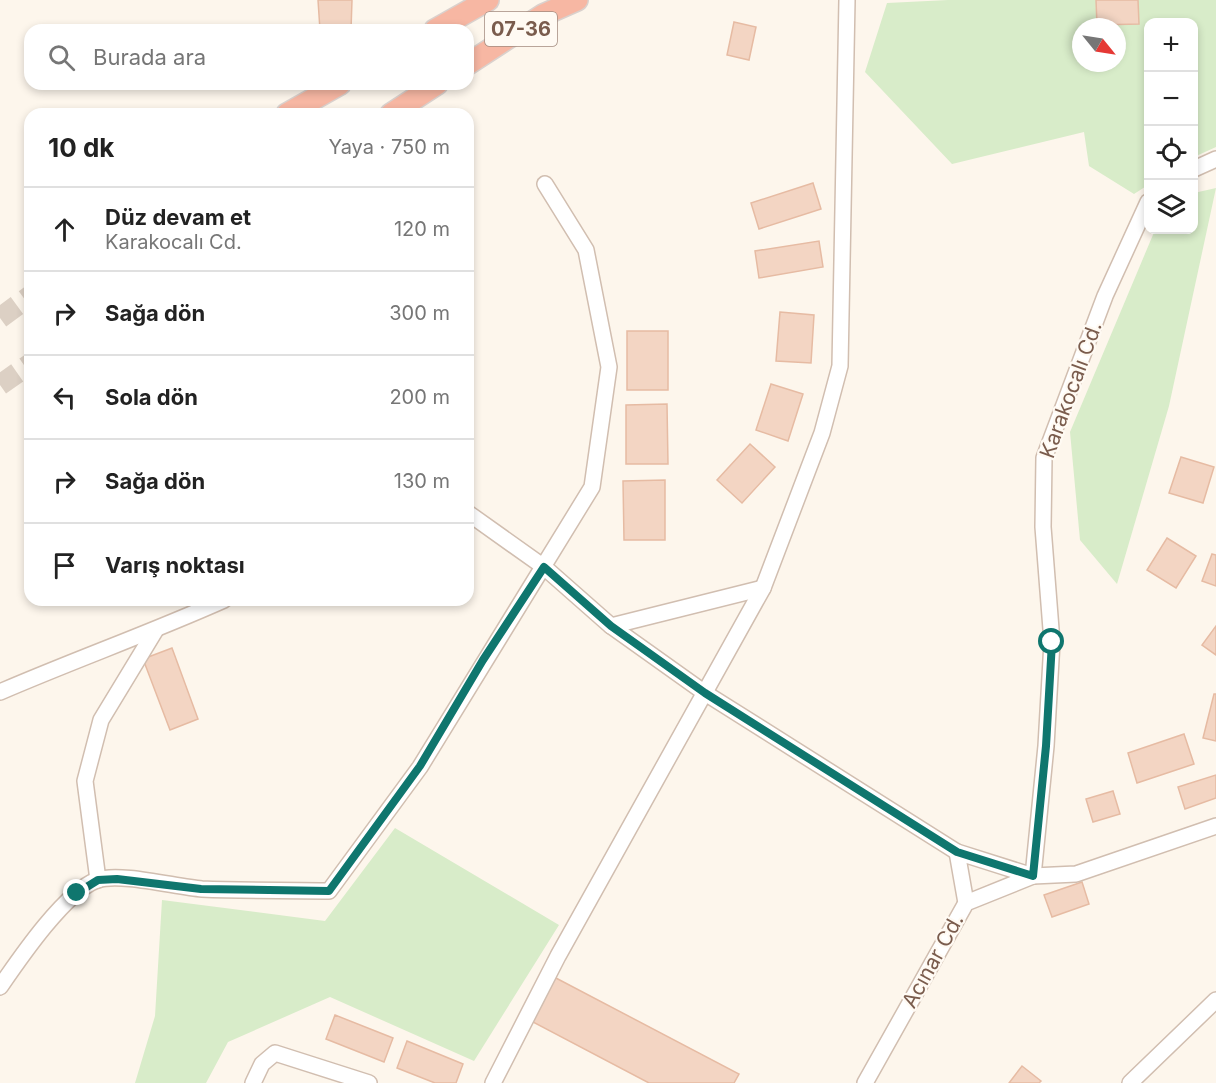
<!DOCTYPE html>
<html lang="tr">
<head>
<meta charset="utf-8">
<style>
	:root { --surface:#fff; --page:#f6f6f6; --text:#222; --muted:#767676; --line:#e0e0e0 }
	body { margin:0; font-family:Inter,sans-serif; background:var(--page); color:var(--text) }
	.controls { position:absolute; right:18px; top:18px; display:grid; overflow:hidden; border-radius:12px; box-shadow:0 3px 9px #0003 }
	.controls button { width:54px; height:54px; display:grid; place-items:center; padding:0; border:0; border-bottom:2px solid var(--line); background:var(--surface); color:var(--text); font:30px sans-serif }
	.compass { position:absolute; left:1072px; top:18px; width:54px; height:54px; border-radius:50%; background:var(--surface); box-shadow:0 3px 9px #0003; rotate:120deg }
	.stop { position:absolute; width:18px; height:18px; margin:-14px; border:4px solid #0f766e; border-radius:50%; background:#fff }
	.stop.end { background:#0f766e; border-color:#fff; box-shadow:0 2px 6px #0008 }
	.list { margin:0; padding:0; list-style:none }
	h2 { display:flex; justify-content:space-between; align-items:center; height:78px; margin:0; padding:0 24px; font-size:26px }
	h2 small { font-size:20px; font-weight:400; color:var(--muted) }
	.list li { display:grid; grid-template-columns:39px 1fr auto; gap:18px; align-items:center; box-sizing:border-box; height:84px; padding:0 24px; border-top:2px solid var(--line) }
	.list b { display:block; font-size:22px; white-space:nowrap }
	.list p { margin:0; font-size:20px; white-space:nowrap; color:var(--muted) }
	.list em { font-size:20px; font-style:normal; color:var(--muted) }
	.icon { flex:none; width:33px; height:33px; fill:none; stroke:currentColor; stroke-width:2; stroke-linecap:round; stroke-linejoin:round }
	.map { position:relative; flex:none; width:1216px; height:1083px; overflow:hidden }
	.search { position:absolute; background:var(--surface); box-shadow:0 3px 9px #0003; left:24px; top:24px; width:450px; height:66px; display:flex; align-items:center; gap:15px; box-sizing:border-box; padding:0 21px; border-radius:18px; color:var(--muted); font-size:22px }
	.panel { position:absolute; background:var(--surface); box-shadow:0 3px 9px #0003; left:24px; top:108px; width:450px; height:498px; border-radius:18px }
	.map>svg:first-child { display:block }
</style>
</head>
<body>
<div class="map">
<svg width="1216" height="1083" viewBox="0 0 1216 1083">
	<rect width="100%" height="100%" fill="#fdf6ec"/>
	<g fill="#d8ecc9" fill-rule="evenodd">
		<path d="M 948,0 L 1216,0 L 1216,147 L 1194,157 L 1194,22 L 1148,22 L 1148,185 L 1134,194 L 1089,166 L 1084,132 L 952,164 L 865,72 L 887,3 ZM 1081,27 L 1117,27 L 1117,63 L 1081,63 Z"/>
		<polygon points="1216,188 1169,406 1117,584 1080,540 1070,432 1155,230 1194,230 1194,193"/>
		<polygon points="395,828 559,925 474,1061 330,997 228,1042 206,1083 135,1083 155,1016 162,900 325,921"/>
	</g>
	<g fill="#f3d5c3" stroke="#e6bba3" stroke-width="1.5">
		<polygon points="318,0 352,0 351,30 320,30"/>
		<polygon points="1096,0 1138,0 1139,24 1097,25"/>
		<polygon points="734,22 756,27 749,60 727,55"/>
		<polygon points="813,183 821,209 759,229 751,203"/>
		<polygon points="819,241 823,267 759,278 755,251"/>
		<polygon points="780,312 814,315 811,363 776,361"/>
		<rect x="627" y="331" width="41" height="59"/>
		<polygon points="771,384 803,394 788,441 756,430"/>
		<polygon points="667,404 668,464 626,464 626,405"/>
		<polygon points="750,444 775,467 742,503 717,480"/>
		<polygon points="1181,457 1214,467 1203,503 1169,493"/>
		<polygon points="665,480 665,540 624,540 623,481"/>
		<polygon points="1167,538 1196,556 1176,588 1147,570"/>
		<polygon points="1212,554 1216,555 1216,586 1202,581"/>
		<polygon points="1216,626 1216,655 1202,645"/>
		<polygon points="172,648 198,719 170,730 143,659"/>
		<polygon points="1214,694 1216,694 1216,741 1203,738"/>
		<polygon points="1184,734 1194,764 1137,783 1128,753"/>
		<polygon points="1216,775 1216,798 1185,809 1178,787"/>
		<polygon points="1113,791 1120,814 1093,822 1086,799"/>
		<polygon points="1082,882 1089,904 1052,917 1044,895"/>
		<polygon points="554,977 739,1074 734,1083 649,1083 531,1021"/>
		<polygon points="335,1015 393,1038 384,1062 326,1039"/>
		<polygon points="407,1041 463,1064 456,1083 435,1083 397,1068"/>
		<polygon points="1022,1066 1041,1081 1039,1083 1009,1083"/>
	</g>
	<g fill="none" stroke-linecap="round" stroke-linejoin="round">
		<g stroke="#dcd0c4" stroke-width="21" stroke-dasharray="21 10" stroke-linecap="butt">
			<polyline points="0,318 30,296"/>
			<polyline points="0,385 30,364"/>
		</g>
		<g stroke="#d1beb0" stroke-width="18">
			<g id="minor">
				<polyline points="1194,169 1216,159"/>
				<polyline points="468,513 544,567 611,626 705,693 957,852"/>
				<polyline points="611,626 763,588"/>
				<path d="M 0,692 C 74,660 150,633 224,600"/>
				<polyline points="1033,876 1046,746 1052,642 1043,527 1044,458 1105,296 1148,202"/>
				<polyline points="98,880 85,781 101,720 155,631"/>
				<polyline points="966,903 957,852 1033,876 1076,874 1216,826"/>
				<path d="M 0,987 C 20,958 65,892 97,880 C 120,872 176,887 202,889 C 244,891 287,890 329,891 L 420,767 L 592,487 L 609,367 L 586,250 L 545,184"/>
				<polyline points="253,1083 262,1064 275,1053 369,1083"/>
				<polyline points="493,1083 558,956 763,588 822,433 840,366 847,0"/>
				<polyline points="865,1083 966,903 1033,876"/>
				<polyline points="1130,1083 1216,1000"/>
			</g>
		</g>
		<g stroke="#dad1cd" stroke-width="24">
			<g id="highway">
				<polyline points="435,30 488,0"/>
				<polyline points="468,64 543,15 577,0"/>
				<polyline points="287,114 340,84"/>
				<polyline points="391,114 437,84"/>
			</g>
		</g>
		<use href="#minor" stroke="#fff" stroke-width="15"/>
		<use href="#highway" stroke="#f7b7a3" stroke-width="21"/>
	</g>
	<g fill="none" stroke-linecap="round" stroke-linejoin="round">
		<polyline stroke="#0f766e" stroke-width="8" points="77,893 98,880 117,879 201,889 329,891 420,766 483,660 544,567 611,626 705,693 957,852 1033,876 1046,746 1052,642"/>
	</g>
	<g text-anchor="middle" stroke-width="4.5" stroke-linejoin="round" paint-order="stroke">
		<rect fill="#fffaf3" stroke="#a28b7f" stroke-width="1.5" x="485" y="12" width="72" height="34" rx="4.5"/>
		<g font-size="20" font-weight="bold" fill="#7a5c4d">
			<text x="521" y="36">07-36</text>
		</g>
		<g font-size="21" fill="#7a5c4d" stroke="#fffaf3">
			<text transform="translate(1071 390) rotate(-70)" y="7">Karakocalı Cd.</text>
			<text transform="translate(933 961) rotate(-61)" y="7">Acınar Cd.</text>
		</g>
	</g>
</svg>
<div class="controls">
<button>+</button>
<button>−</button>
<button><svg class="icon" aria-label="locate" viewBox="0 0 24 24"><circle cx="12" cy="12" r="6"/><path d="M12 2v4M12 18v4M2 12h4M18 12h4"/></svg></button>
<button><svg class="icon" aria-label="layers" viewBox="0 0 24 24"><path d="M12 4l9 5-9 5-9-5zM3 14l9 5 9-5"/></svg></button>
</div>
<svg class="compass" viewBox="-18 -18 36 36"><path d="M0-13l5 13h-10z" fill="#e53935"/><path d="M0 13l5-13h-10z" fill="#767676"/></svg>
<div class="stop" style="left:1052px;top:642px"></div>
<div class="stop end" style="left:77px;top:893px"></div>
<div class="search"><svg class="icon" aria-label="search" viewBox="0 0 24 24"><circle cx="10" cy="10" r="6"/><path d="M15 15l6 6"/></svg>Burada ara</div>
<section class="panel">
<h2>10 dk<small>Yaya · 750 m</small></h2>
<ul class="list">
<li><svg class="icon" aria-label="ahead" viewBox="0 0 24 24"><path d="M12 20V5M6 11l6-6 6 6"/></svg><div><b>Düz devam et</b><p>Karakocalı Cd.</p></div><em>120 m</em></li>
<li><svg class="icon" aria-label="right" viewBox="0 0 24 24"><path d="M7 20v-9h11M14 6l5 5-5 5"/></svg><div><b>Sağa dön</b></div><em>300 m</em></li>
<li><svg class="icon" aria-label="left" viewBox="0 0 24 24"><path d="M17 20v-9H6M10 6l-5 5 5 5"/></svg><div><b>Sola dön</b></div><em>200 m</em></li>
<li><svg class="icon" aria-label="right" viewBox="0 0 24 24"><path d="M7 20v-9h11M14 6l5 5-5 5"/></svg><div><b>Sağa dön</b></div><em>130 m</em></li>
<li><svg class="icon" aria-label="arrive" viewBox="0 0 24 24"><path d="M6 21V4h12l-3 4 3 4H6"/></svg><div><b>Varış noktası</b></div></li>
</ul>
</section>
</div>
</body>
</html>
